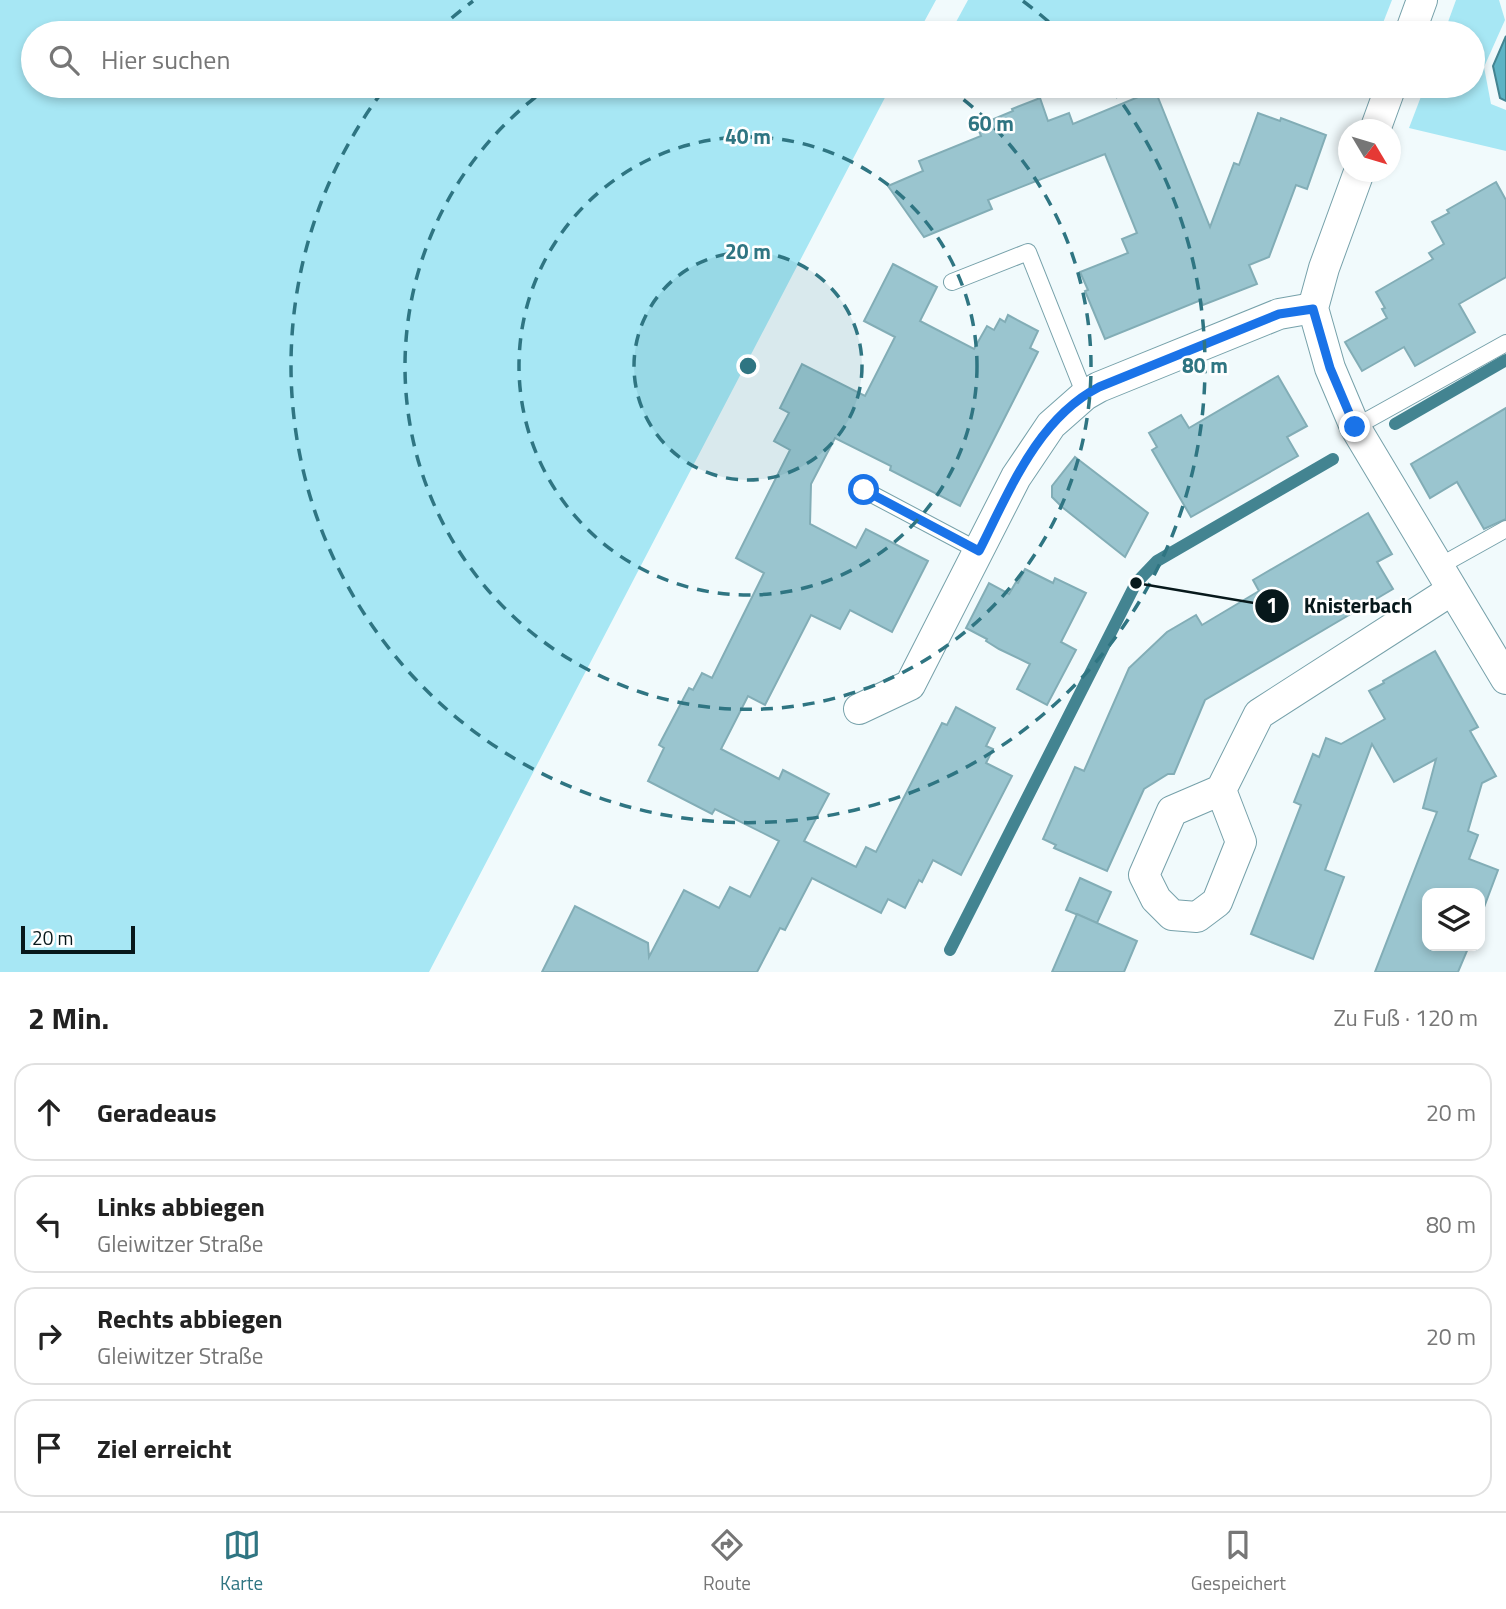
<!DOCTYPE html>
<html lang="de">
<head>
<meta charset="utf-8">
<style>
	:root { --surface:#fff; --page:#f6f6f6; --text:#222; --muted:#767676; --line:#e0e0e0; --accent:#2f7582 }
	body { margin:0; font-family:"Titillium Web",sans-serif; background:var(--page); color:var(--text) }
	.controls { position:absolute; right:21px; bottom:21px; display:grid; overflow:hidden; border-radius:14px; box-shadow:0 4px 10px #0003 }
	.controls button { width:63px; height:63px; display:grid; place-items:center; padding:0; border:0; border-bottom:2px solid var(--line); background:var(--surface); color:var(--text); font:35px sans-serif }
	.compass { position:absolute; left:1338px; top:119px; width:63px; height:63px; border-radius:50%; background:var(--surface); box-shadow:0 4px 10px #0003; rotate:128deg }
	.scale { position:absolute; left:21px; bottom:18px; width:114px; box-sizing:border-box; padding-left:7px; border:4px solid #07181b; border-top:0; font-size:19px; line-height:24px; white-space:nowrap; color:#07181b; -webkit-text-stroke:5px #fff; paint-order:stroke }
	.stop { position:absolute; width:21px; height:21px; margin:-16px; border:5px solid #1a73e8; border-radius:50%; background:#fff }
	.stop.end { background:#1a73e8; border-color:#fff; box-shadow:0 2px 7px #0008 }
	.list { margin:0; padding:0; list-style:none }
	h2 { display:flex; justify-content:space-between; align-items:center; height:91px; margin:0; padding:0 28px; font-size:30px }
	h2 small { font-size:23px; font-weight:400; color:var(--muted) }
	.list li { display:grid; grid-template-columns:46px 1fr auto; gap:21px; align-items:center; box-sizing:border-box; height:98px; margin:0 14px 14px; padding:0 14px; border:2px solid var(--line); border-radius:21px }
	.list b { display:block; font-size:26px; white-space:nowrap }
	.list p { margin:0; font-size:23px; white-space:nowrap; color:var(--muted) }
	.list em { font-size:23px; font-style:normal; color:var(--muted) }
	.icon { flex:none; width:38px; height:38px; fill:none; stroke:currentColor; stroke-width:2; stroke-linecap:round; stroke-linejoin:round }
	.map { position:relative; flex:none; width:1506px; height:972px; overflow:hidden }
	.search { position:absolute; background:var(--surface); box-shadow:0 4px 10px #0003; left:21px; right:21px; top:21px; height:77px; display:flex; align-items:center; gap:18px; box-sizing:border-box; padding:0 24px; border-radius:38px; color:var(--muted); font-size:26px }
	.sheet { height:539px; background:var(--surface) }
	nav { display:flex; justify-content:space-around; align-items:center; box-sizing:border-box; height:98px; border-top:2px solid var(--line); background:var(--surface); font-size:19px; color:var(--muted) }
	nav a { display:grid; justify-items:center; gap:4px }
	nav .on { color:var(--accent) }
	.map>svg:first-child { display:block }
</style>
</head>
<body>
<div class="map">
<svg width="1506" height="972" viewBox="0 0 1506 972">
	<rect width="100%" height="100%" fill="#f1fafc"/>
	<g fill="#a7e7f4">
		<polygon points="0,0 936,0 918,33 33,33 33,86 891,86 429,972 0,972"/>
		<polygon points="968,0 1392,0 1379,33 950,33"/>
		<polygon points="1456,0 1499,0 1505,20 1484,67 1491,104 1506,110 1506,151 1409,128 1425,86 1473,86 1473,33 1444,33"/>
	</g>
	<polygon fill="#5db3c4" stroke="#438491" stroke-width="2" points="1506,36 1506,101 1500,98 1493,66"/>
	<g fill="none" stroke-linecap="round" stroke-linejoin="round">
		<g stroke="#438491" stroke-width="12">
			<polyline points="1395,424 1506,360"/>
			<polyline points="950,950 1136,583 1157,561 1333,459"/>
		</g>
	</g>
	<g fill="#9ac5cf" stroke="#82adb6" stroke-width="2">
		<polygon points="1155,90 1210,227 1234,163 1239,165 1258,113 1280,121 1281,118 1326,135 1307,189 1296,185 1269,257 1249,265 1257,284 1203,305 1201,300 1105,339 1085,291 1088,290 1080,272 1128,253 1122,239 1137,233 1105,154 988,200 992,209 924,237 888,186 923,171 919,161 981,136 977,126 1013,111 1012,109 1040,98 1048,121 1069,113 1073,124"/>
		<polygon points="1496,182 1506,200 1506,277 1459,304 1475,332 1415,366 1404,347 1362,371 1345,342 1387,318 1382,309 1385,308 1376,292 1433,259 1429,253 1444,244 1432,222 1449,213 1447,210"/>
		<polygon points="893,264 937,287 920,321 974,349 987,326 994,330 1000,319 1005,322 1008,315 1038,331 1030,348 1038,352 960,506 890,470 891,466 835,438 811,484 810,524 856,548 866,529 928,561 892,632 850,610 840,629 811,615 765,705 748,696 721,749 779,779 783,770 829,794 804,841 856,867 866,847 876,852 942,723 947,725 956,707 995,728 986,746 993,749 986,763 1012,776 961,875 933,860 922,882 919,880 905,908 888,899 881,913 812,878 785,930 780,928 757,972 542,972 575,906 648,943 649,957 684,890 719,908 730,887 750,897 779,841 715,809 712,814 648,781 664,748 659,745 689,688 693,690 702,673 712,678 764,573 736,558 790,450 774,441 789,413 780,408 802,364 865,396 895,337 864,321"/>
		<polygon points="1278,376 1307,426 1287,437 1298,456 1191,517 1152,450 1157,447 1149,433 1181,415 1189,428"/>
		<polygon points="1506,408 1506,519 1484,529 1457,482 1430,498 1411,464"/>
		<polygon points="1075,457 1148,513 1125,557 1062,507 1052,497 1052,486"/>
		<polygon points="1368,513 1392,554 1377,562 1393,589 1205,700 1174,774 1168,774 1144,789 1107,871 1054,848 1056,845 1043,839 1075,767 1084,771 1129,668 1167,632 1196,615 1202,625 1259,591 1253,580"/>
		<polygon points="1025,569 1053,583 1055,578 1086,593 1061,642 1076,650 1047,705 1017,689 1030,664 999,649 986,641 987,639 966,628 989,583 1009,594 1016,582 1018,583"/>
		<polygon points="1435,651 1478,727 1470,731 1496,776 1482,783 1468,831 1478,835 1469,859 1498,870 1480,918 1480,893 1427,893 1427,946 1469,946 1458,972 1375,972 1437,812 1423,808 1436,759 1394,782 1372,744 1325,870 1344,877 1313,959 1251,934 1301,805 1294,802 1313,754 1319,757 1326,738 1341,744 1385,719 1369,691 1384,683 1383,681"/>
		<polygon points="1080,878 1111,892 1097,923 1066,910"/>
		<polygon points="1077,914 1137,941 1124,972 1052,972"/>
	</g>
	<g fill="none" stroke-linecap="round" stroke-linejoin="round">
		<g stroke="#76a1aa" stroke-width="18">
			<g id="lane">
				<polyline points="952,282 1028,252 1085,395"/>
				<polyline points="1355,427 1506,343"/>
				<polyline points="864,490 979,551"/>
				<polyline points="1438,567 1506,529"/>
			</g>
		</g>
		<g stroke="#76a1aa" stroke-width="32">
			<g id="street">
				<polyline points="1410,33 1422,0"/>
				<polyline points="1375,130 1391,86"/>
				<polyline points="1359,172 1324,268 1313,308 1330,368 1355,427 1506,679"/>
				<polyline points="859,709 910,685 1016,477 1051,425 1085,395 1099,387 1279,314 1313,308"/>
				<polyline points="1221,790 1241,842 1217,902 1197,917 1172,915 1156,899 1144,875 1172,811 1221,790 1259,714 1452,590"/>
			</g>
		</g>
		<use href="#lane" stroke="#fff" stroke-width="16"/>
		<use href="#street" stroke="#fff" stroke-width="30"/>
	</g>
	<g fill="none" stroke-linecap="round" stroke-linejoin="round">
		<path stroke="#1a73e8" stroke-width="9" d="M 864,490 L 979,551 C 1009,492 1037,419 1099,387 L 1279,314 L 1313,309 L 1330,368 L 1355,427"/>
	</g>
	<circle cx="748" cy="366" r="114" fill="#2f7582" fill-opacity=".12"/>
	<g fill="none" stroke="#2f7582" stroke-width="3.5" stroke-dasharray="12 9">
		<circle cx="748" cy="366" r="114"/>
		<circle cx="748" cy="366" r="229"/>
		<path d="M665 33A343 343 0 0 1 831 33M947 87A343 343 0 1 1 549 87"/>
		<path d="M436 32A457 457 0 0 1 473 1M1023 1A457 457 0 0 1 1060 32M1111 88A457 457 0 1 1 385 88"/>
	</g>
	<circle cx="748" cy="366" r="10" fill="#2f7582" stroke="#fff" stroke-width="3.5"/>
	<g font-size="21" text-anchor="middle" font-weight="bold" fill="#2f7582" stroke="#fff" stroke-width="5" stroke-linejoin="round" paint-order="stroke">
		<text x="991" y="131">60 m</text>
		<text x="748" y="144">40 m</text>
		<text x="748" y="259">20 m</text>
		<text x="1205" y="373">80 m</text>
	</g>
	<path fill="none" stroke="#07181b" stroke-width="2.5" d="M1136 583L1272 606"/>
	<g fill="#07181b" stroke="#fff" stroke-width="2.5">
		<circle cx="1136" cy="583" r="7"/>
		<circle cx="1272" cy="606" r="18"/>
	</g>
	<g font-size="21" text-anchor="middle" font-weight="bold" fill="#fff">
		<text x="1272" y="613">1</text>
	</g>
	<g font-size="21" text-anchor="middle" font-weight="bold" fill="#07181b" stroke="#fff" stroke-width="5" stroke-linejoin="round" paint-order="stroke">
		<text x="1358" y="613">Knisterbach</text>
	</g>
</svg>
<div class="controls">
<button><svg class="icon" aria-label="layers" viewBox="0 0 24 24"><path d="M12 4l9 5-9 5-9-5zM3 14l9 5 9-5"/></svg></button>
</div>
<svg class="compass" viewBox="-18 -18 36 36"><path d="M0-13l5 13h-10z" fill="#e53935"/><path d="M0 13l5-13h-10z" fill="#767676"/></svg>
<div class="scale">20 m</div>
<div class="stop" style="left:864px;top:490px"></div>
<div class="stop end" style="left:1355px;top:427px"></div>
<div class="search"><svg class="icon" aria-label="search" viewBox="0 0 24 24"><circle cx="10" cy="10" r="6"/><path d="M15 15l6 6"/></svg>Hier suchen</div>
</div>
<section class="sheet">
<h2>2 Min.<small>Zu Fuß · 120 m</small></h2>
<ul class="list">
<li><svg class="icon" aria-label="ahead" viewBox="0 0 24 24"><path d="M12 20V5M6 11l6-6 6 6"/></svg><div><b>Geradeaus</b></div><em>20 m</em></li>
<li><svg class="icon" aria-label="left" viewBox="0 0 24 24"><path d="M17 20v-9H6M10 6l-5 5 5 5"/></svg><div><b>Links abbiegen</b><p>Gleiwitzer Straße</p></div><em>80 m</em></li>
<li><svg class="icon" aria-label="right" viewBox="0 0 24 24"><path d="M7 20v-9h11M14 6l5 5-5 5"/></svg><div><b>Rechts abbiegen</b><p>Gleiwitzer Straße</p></div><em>20 m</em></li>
<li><svg class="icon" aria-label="arrive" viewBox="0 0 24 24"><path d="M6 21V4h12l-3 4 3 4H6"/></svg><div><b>Ziel erreicht</b></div></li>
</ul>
</section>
<nav>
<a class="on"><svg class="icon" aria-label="map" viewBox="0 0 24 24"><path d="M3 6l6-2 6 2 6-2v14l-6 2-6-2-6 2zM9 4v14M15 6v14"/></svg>Karte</a>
<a><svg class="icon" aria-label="directions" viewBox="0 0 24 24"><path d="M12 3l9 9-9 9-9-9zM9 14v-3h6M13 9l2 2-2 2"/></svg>Route</a>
<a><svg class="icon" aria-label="saved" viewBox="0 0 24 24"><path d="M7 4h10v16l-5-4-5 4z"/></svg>Gespeichert</a>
</nav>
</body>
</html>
